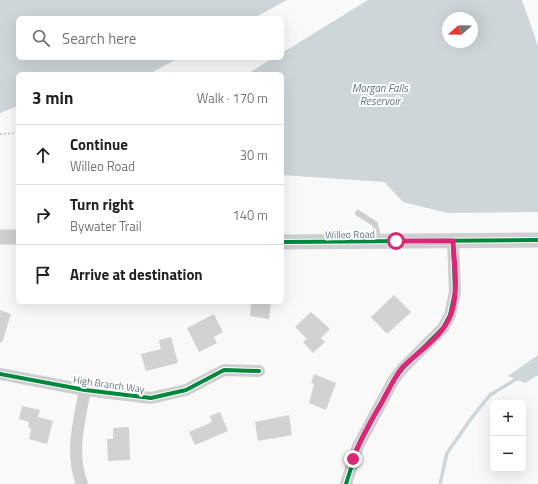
<!DOCTYPE html>
<html lang="en">
<head>
<meta charset="utf-8">
<style>
	:root { --surface:#fff; --page:#f6f6f6; --text:#222; --muted:#767676; --line:#e0e0e0 }
	body { margin:0; font-family:"Titillium Web",sans-serif; background:var(--page); color:var(--text) }
	.controls { position:absolute; right:12px; bottom:12px; display:grid; overflow:hidden; border-radius:6px; box-shadow:0 4px 16px #0002 }
	.controls button { width:36px; height:36px; display:grid; place-items:center; padding:0; border:0; border-bottom:1px solid var(--line); background:var(--surface); color:var(--text); font:20px sans-serif }
	.compass { position:absolute; left:442px; top:12px; width:36px; height:36px; border-radius:50%; background:var(--surface); box-shadow:0 4px 16px #0002; rotate:250deg }
	.stop { position:absolute; width:12px; height:12px; margin:-9px; border:3px solid #db2777; border-radius:50%; background:#fff }
	.stop.end { background:#db2777; border-color:#fff; box-shadow:0 1px 4px #0008 }
	.list { margin:0; padding:0; list-style:none }
	h2 { display:flex; justify-content:space-between; align-items:center; height:52px; margin:0; padding:0 16px; font-size:17px }
	h2 small { font-size:13px; font-weight:400; color:var(--muted) }
	.list li { display:grid; grid-template-columns:26px 1fr auto; gap:12px; align-items:center; box-sizing:border-box; height:60px; padding:0 16px; border-top:1px solid var(--line) }
	.list b { display:block; font-size:15px; white-space:nowrap }
	.list p { margin:0; font-size:13px; white-space:nowrap; color:var(--muted) }
	.list em { font-size:13px; font-style:normal; color:var(--muted) }
	.icon { flex:none; width:22px; height:22px; fill:none; stroke:currentColor; stroke-width:2; stroke-linecap:round; stroke-linejoin:round }
	.map { position:relative; flex:none; width:538px; height:484px; overflow:hidden }
	.search { position:absolute; background:var(--surface); box-shadow:0 4px 16px #0002; left:16px; top:16px; width:268px; height:44px; display:flex; align-items:center; gap:10px; box-sizing:border-box; padding:0 14px; border-radius:6px; color:var(--muted); font-size:15px }
	.panel { position:absolute; background:var(--surface); box-shadow:0 4px 16px #0002; left:16px; top:72px; width:268px; height:232px; border-radius:6px }
	.map>svg:first-child { display:block }
</style>
</head>
<body>
<div class="map">
<svg width="538" height="484" viewBox="0 0 538 484">
	<rect width="100%" height="100%" fill="#f9f9f9"/>
	<g fill="#ced6d9" fill-rule="evenodd">
		<polygon points="0,0 287,0 254,18 18,18 18,58 179,58 149,74 18,74 18,106 0,113"/>
		<path d="M 368,0 L 522,0 L 538,46 L 538,212 L 447,213 L 403,202 L 384,182 L 282,175 L 282,74 L 247,74 L 273,58 L 282,58 L 282,53 ZM 448,18 L 472,18 L 472,42 L 448,42 Z"/>
		<polygon points="538,355 538,375 525,383 508,376"/>
	</g>
	<g fill="none" stroke-linecap="round" stroke-linejoin="round">
		<polyline stroke="#ced6d9" stroke-width="3.5" points="440,484 447,453 473,416 490,395 520,377"/>
	</g>
	<g fill="#d0d2d3">
		<polygon points="394,295 411,312 387,334 371,317"/>
		<polygon points="251,302 271,302 269,319 250,316"/>
		<polygon points="0,310 11,314 2,343 0,342"/>
		<polygon points="311,312 330,329 321,338 325,342 313,353 303,342 307,339 295,327"/>
		<polygon points="214,314 223,332 214,337 217,343 199,352 187,328"/>
		<polygon points="171,337 178,363 146,371 141,354 161,349 159,340"/>
		<polygon points="314,374 336,383 326,410 309,403 314,384 311,383"/>
		<polygon points="22,406 40,410 38,417 53,421 47,444 29,439 31,428 28,427 29,422 19,419"/>
		<polygon points="220,412 228,431 195,445 189,432 212,422 210,416"/>
		<polygon points="289,415 292,435 258,441 255,422"/>
		<polygon points="129,427 130,460 108,461 107,439 113,439 113,428"/>
	</g>
	<g fill="none" stroke-linecap="round" stroke-linejoin="round">
		<polyline stroke="#cbcccd" stroke-width="2" stroke-dasharray="2 2" stroke-linecap="butt" points="0,134 18,133"/>
		<polyline stroke="#cecfd0" stroke-width="6" points="358,213 375,224 379,241"/>
		<g stroke="#cecfd0" stroke-width="12">
			<polyline points="0,374 85,390 151,398 186,390 224,370 259,371"/>
			<path d="M 82,484 C 70,453 79,422 85,390"/>
			<polyline points="346,484 358,446 393,381 402,369 443,328 450,315 455,292 453,241"/>
		</g>
		<g stroke="#cecfd0" stroke-width="15">
			<polyline points="0,237 18,237"/>
			<polyline points="282,242 538,240"/>
		</g>
		<g stroke="#fff" stroke-width="6">
			<g id="cycleway">
				<polyline points="282,242 538,240"/>
				<polyline points="0,374 85,390 151,398 186,390 224,370 259,371"/>
				<polyline points="346,484 358,446 393,381 402,369 443,328 450,315 455,292 453,241"/>
			</g>
		</g>
		<use href="#cycleway" stroke="#00873e" stroke-width="4"/>
	</g>
	<g fill="none" stroke-linecap="round" stroke-linejoin="round">
		<path stroke="#db2777" stroke-width="5" d="M 353,459 C 360,439 371,421 382,402 C 388,391 394,378 402,368 C 418,351 443,337 451,314 C 459,291 454,265 453,241 L 396,241"/>
	</g>
	<g text-anchor="middle" stroke-width="4" stroke-linejoin="round" paint-order="stroke">
		<g font-size="10" fill="#657683" stroke="#fff">
			<text transform="translate(350 234) rotate(-1)" y="4">Willeo Road</text>
			<text transform="translate(109 384) rotate(8)" y="4">High Branch Way</text>
		</g>
		<g font-size="11" font-style="italic" fill="#60757c" stroke="#fff">
			<text x="380" y="92">Morgan Falls<tspan x="380" dy="13">Reservoir</tspan></text>
		</g>
	</g>
</svg>
<div class="controls">
<button>+</button>
<button>−</button>
</div>
<svg class="compass" viewBox="-18 -18 36 36"><path d="M0-13l5 13h-10z" fill="#e53935"/><path d="M0 13l5-13h-10z" fill="#767676"/></svg>
<div class="stop" style="left:396px;top:241px"></div>
<div class="stop end" style="left:353px;top:459px"></div>
<div class="search"><svg class="icon" aria-label="search" viewBox="0 0 24 24"><circle cx="10" cy="10" r="6"/><path d="M15 15l6 6"/></svg>Search here</div>
<section class="panel">
<h2>3 min<small>Walk · 170 m</small></h2>
<ul class="list">
<li><svg class="icon" aria-label="ahead" viewBox="0 0 24 24"><path d="M12 20V5M6 11l6-6 6 6"/></svg><div><b>Continue</b><p>Willeo Road</p></div><em>30 m</em></li>
<li><svg class="icon" aria-label="right" viewBox="0 0 24 24"><path d="M7 20v-9h11M14 6l5 5-5 5"/></svg><div><b>Turn right</b><p>Bywater Trail</p></div><em>140 m</em></li>
<li><svg class="icon" aria-label="arrive" viewBox="0 0 24 24"><path d="M6 21V4h12l-3 4 3 4H6"/></svg><div><b>Arrive at destination</b></div></li>
</ul>
</section>
</div>
</body>
</html>
